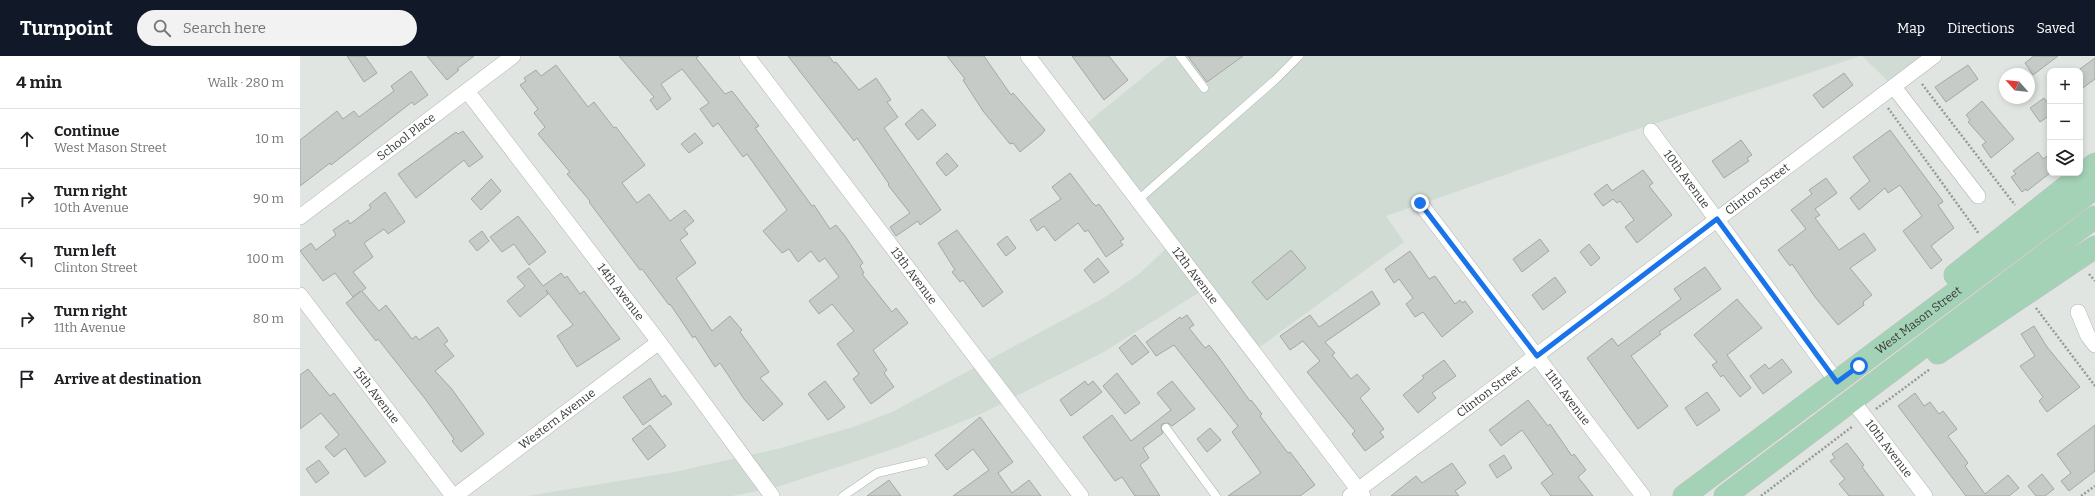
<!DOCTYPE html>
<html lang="en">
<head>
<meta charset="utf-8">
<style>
	:root { --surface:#fff; --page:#f2f2f2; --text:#202124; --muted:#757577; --line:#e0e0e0; --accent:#111827 }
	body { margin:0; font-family:Bitter,serif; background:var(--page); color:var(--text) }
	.controls { position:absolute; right:12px; top:12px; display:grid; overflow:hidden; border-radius:8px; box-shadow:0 2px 6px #0003 }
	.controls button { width:36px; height:36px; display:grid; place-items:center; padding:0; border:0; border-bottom:1px solid var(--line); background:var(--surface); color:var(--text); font:20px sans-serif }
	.compass { position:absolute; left:1699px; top:12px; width:36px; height:36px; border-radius:50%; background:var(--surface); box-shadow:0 2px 6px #0003; rotate:297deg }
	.stop { position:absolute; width:12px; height:12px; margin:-9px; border:3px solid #1a73e8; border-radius:50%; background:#fff }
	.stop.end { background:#1a73e8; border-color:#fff; box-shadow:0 1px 4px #0008 }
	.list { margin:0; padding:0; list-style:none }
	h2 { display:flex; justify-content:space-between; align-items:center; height:52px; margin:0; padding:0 16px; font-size:17px }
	h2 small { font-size:13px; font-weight:400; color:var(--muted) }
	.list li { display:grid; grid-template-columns:26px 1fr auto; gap:12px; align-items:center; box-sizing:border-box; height:60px; padding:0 16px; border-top:1px solid var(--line) }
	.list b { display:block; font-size:15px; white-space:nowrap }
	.list p { margin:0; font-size:13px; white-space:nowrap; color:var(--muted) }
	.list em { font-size:13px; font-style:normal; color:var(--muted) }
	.icon { flex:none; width:22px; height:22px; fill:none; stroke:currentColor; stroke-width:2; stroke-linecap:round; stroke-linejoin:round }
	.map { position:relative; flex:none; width:1795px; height:440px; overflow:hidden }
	header { display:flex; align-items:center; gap:24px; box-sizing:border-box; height:56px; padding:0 20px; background:var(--accent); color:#fff }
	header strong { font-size:19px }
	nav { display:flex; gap:22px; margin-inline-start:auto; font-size:14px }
	.search { width:280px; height:36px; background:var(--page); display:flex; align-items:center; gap:10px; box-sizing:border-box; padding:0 14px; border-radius:22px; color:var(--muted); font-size:15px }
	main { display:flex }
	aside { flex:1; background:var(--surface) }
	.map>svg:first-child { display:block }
</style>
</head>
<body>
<header>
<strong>Turnpoint</strong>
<div class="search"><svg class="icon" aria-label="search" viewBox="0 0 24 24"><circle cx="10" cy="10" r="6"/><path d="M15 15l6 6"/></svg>Search here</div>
<nav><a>Map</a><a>Directions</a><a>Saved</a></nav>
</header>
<main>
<aside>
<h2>4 min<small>Walk · 280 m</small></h2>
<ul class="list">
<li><svg class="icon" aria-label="ahead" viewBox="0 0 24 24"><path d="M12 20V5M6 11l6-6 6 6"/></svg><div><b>Continue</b><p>West Mason Street</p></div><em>10 m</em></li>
<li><svg class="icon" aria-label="right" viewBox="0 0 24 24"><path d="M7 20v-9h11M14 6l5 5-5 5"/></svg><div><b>Turn right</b><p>10th Avenue</p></div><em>90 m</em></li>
<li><svg class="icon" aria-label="left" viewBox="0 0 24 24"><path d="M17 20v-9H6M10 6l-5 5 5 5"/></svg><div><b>Turn left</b><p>Clinton Street</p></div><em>100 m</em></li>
<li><svg class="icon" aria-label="right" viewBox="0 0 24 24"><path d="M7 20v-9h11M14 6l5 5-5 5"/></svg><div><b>Turn right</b><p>11th Avenue</p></div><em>80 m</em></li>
<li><svg class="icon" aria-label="arrive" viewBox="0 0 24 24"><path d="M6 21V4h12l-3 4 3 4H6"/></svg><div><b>Arrive at destination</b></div></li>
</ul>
</aside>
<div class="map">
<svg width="1795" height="440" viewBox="0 0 1795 440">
	<rect width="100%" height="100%" fill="#e0e5e1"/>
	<g fill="#d0dcd3">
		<polygon points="869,0 1561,0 1326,77 1086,160 1104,186 953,296 905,233 802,297 681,358 599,391 477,431 432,440 227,440 374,416 481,392 553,371 592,356 802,243 839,218 871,188 782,71"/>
		<polygon points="1562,0 1634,0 1594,31"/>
	</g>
	<g fill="#c7cbc8" stroke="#a3a8a4">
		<polygon points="47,0 65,0 77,17 64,26"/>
		<polygon points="127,0 174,0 157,13 159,14 147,24"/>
		<polygon points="319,0 399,0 396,2 425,38 432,35 459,70 455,72 512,150 514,149 530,173 536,169 545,180 563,207 560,210 564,217 562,218 592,256 596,252 608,267 573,294 587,314 584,317 594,331 571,348 553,323 559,318 537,288 554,275 532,248 519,258 509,245 539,221 525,202 519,206 511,195 498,206 489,193 482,197 463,175 487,154 447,98 443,101 418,67 413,71 400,53 409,47 382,13 361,28 371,43 357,54 350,44 354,41"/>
		<polygon points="488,0 529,0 534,7 536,6 559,34 576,22 591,44 587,46 598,61 584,72 641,154 620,169 618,165 596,180 590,171 610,157 588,129 589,128 557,82 554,85"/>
		<polygon points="647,0 684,0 711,39 713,37 745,74 742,78 720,96 713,87 710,88 683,55 663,24 665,23"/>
		<polygon points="772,0 809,0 828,24 804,44"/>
		<polygon points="888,0 943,0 907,26"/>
		<polygon points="1734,0 1758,0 1733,19 1725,7"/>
		<polygon points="1795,2 1795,23 1780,34 1780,13"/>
		<polygon points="256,9 288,51 294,46 314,72 316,71 345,109 322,127 337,147 349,138 370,165 385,154 394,165 384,173 388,178 380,184 396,207 376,222 412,275 430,260 442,274 440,276 469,316 460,322 483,348 463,365 444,343 420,307 415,311 395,280 393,282 370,248 369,249 342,213 340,214 289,146 290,145 267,118 270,116 238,78 245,71 234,57 238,53 220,29 226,25 224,22 236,14 241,20"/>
		<polygon points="1668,9 1678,23 1646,46 1635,31"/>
		<polygon points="111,15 128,39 114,49 112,46 31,109 30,107 0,130 0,84 37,55 43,63 54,55 59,61 94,35 91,30"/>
		<polygon points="1544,17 1553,29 1523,52 1513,39"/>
		<polygon points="1744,42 1750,50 1750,59 1740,66 1730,52"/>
		<polygon points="1682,45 1714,83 1691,102 1682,89 1686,86 1668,66 1670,64 1666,59"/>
		<polygon points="622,53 636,69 618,84 605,68"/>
		<polygon points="1590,74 1642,144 1643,146 1638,149 1654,172 1631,190 1642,204 1631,213 1603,175 1622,160 1600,129 1588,137 1585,132 1559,154 1550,142 1570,125 1553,101"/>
		<polygon points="163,75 183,101 169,111 164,104 116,142 98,118 156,76 158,78"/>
		<polygon points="395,77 403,87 389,97 381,88"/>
		<polygon points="1441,84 1452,99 1447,102 1449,105 1424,122 1412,105"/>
		<polygon points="1738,96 1743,103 1750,98 1750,117 1727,135 1726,133 1722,136 1711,121 1716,118 1713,115"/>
		<polygon points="647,97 658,110 646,120 636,107"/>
		<polygon points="1343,114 1353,127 1349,130 1372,159 1337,187 1325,171 1334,164 1320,145 1317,147 1313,143 1303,150 1294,138 1307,128 1312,135"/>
		<polygon points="770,117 791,145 796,150 799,148 824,183 820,185 823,189 806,201 788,174 785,176 778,167 755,185 744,170 737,175 730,164 761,143 752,131"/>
		<polygon points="1526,122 1537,137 1515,153 1520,159 1515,162 1539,194 1564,177 1576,194 1550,212 1572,239 1563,246 1564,249 1538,269 1515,241 1492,208 1490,210 1478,194 1506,173 1491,154 1512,138 1509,134"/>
		<polygon points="191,123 201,135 181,154 171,143"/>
		<polygon points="85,136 105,166 88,178 84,173 64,187 73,201 53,216 66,232 62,235 79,255 86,249 112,283 116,280 119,284 138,271 148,285 144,288 154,300 135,315 151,332 184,378 161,396 152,385 154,383 126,344 78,283 76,285 46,247 61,235 53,241 35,217 23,225 0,195 11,187 16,194 36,179 33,174 48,164 50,168 71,152 69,149"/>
		<polygon points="218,160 246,196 229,209 214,188 202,196 190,181"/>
		<polygon points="657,174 703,236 683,251 663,224 660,226 652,216 655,214 638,187"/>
		<polygon points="182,175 189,185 177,195 169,185"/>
		<polygon points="707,180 716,192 706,200 697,188"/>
		<polygon points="1240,183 1249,195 1222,216 1213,203"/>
		<polygon points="1289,188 1300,202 1291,210 1280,196"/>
		<polygon points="991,194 1006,212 967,244 952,226"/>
		<polygon points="1110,195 1129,223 1135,220 1155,248 1160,244 1162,247 1165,245 1173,256 1142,281 1123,256 1115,261 1106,248 1113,242 1099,223 1094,227 1085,213"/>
		<polygon points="798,202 809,216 794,227 784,214"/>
		<polygon points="1405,211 1421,233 1359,276 1361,278 1331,300 1368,350 1338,373 1287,302 1312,282 1318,290 1381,243 1374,233"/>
		<polygon points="229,212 243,230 261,217 265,222 267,220 280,238 284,235 320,283 277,311 257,280 273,269 246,234 248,238 220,261 207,245 225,230 217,221"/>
		<polygon points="1255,221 1266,236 1243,254 1232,239"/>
		<polygon points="1072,235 1080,248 1025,286 1035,297 1032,299 1051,323 1057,318 1070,333 1060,342 1084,373 1080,376 1084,381 1065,395 1052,378 1055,375 1007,316 1020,305 1003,285 990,294 980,280 1010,259 1019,271"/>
		<polygon points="1437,243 1462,272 1427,299 1451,332 1440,341 1423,319 1421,321 1412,309 1417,306 1394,279"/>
		<polygon points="887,259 894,269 889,272 905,292 909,289 917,299 950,345 951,344 962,358 960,360 988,397 990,396 1015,429 1000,440 928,440 961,417 932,376 938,370 874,289 856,300 846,286 880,261 881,263"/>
		<polygon points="1734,270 1747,291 1780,331 1747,356 1739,345 1743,341 1720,310 1735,300 1721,278"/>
		<polygon points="835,279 849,296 832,309 819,292"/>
		<polygon points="1482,303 1492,316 1463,338 1450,320 1465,308 1469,313"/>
		<polygon points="1144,304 1156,320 1132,337 1136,342 1118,357 1103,339 1124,322 1122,320"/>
		<polygon points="8,313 30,340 34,337 86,406 65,421 45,392 34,401 25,391 39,379 21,357 0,373 0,319"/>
		<polygon points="817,317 840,347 825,358 803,330"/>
		<polygon points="350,322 362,341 365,339 372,348 343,369 323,341"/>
		<polygon points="525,325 545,351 528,364 508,338"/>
		<polygon points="785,325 788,329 793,325 802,336 771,360 760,344"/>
		<polygon points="872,325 895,353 872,370 868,367 862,368 861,372 863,377 843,392 849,402 840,409 860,440 835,440 822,421 815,425 783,381 812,359 831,385 871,354 857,337"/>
		<polygon points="1407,336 1420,354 1397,370 1385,352"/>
		<polygon points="1615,337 1624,350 1630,346 1639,358 1643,355 1657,373 1648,380 1668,407 1665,410 1685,438 1708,419 1719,432 1709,440 1666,440 1598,350"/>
		<polygon points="1228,344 1248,370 1250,368 1272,400 1274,398 1286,414 1278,421 1293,440 1251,440 1241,427 1253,418 1222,374 1201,390 1189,374"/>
		<polygon points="680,361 713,406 698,417 712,437 729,424 741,440 653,440 689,414 673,393 647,414 635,399"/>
		<polygon points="350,369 366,390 348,404 332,383"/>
		<polygon points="1795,369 1795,415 1769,435 1761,425 1771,417 1757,398"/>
		<polygon points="910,372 921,384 907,396 897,383"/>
		<polygon points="1547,387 1564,409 1562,411 1584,440 1549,440 1539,428 1545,423 1530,405 1535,402 1532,398"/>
		<polygon points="1204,399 1212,412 1197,422 1189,409"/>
		<polygon points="19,404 29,417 16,427 6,413"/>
		<polygon points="1152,407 1166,427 1155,435 1159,440 1091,440 1116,420 1122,427"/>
		<polygon points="1742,418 1754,433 1745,440 1736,440 1728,430"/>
		<polygon points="589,424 601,440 567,440"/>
	</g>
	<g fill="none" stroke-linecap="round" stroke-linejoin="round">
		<g stroke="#afb4b1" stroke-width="9">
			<g id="lane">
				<polyline points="880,0 904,32"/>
				<polyline points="838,144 975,24 999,0"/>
				<polyline points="866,372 916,440"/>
				<polyline points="543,440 577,417 624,406"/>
			</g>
		</g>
		<g stroke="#afb4b1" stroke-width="16">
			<g id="street">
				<path id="s1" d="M 447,0 L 781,440"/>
				<path id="s2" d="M 728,0 L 1063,440"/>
				<polyline points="1594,31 1678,140"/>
				<path id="s3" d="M 167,35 L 359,286 L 472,440"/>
				<path id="s4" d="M 1351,75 L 1537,326"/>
				<path id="s5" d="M 1120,147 L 1343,440"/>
				<path id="s6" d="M 0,161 L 213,0"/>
				<path id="s7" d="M 0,239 L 153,440"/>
				<polyline points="1778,256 1788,280 1795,289"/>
				<path id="s8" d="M 1552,344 L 1625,440"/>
				<path id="s9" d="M 155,440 L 359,286"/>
				<path id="s10" d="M 1050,440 L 1634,0"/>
			</g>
		</g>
		<g stroke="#bfc0bf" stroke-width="23">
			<g id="primary">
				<polyline points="1655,219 1795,108"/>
				<polyline points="1638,297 1795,191"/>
				<path id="s11" d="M 1384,440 L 1795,132"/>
				<polyline points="1425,440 1795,161"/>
			</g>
		</g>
		<g stroke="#969a97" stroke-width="2.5" stroke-dasharray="2 2" stroke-linecap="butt">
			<polyline points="1622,28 1715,149"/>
			<polyline points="1588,52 1679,178"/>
			<polyline points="1789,218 1795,225"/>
			<polyline points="1736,252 1795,330"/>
			<polyline points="1576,353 1630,313"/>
			<polyline points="1461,440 1553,370"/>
			<polyline points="1781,440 1795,430"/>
		</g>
		<use href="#lane" stroke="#fff" stroke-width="8"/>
		<use href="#street" stroke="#fff" stroke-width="15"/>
		<use href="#primary" stroke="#a4d2b6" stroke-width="22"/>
	</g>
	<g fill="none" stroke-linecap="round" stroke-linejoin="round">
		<polyline stroke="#1a73e8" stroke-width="5" points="1120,147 1237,300 1417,163 1537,326 1559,310"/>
	</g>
	<g text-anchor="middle" stroke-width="3" stroke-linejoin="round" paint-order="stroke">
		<g font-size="12" fill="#373938" stroke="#edf2ee">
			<text dy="4" stroke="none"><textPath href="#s6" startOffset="133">School Place</textPath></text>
			<text dy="4" stroke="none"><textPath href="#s4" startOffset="60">10th Avenue</textPath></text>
			<text dy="4" stroke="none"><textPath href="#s10" startOffset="510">Clinton Street</textPath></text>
			<text dy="4" stroke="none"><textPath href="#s1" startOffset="276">13th Avenue</textPath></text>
			<text dy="4" stroke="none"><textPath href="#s2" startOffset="276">12th Avenue</textPath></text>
			<text dy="4" stroke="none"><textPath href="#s3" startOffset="253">14th Avenue</textPath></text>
			<text dy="4" stroke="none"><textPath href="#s11" startOffset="293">West Mason Street</textPath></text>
			<text dy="4" stroke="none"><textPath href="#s10" startOffset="174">Clinton Street</textPath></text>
			<text dy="4" stroke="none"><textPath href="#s7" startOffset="126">15th Avenue</textPath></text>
			<text dy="4" stroke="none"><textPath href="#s5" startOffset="244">11th Avenue</textPath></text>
			<text dy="4" stroke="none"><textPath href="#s9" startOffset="128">Western Avenue</textPath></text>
			<text dy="4" stroke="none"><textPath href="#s8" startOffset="61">10th Avenue</textPath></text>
		</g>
	</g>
</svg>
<div class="controls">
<button>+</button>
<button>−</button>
<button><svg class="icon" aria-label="layers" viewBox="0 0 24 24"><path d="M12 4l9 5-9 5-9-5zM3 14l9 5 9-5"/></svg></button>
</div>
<svg class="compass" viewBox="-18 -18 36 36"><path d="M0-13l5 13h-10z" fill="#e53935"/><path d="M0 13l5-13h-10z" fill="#757577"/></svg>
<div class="stop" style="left:1559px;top:310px"></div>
<div class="stop end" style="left:1120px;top:147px"></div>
</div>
</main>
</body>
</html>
